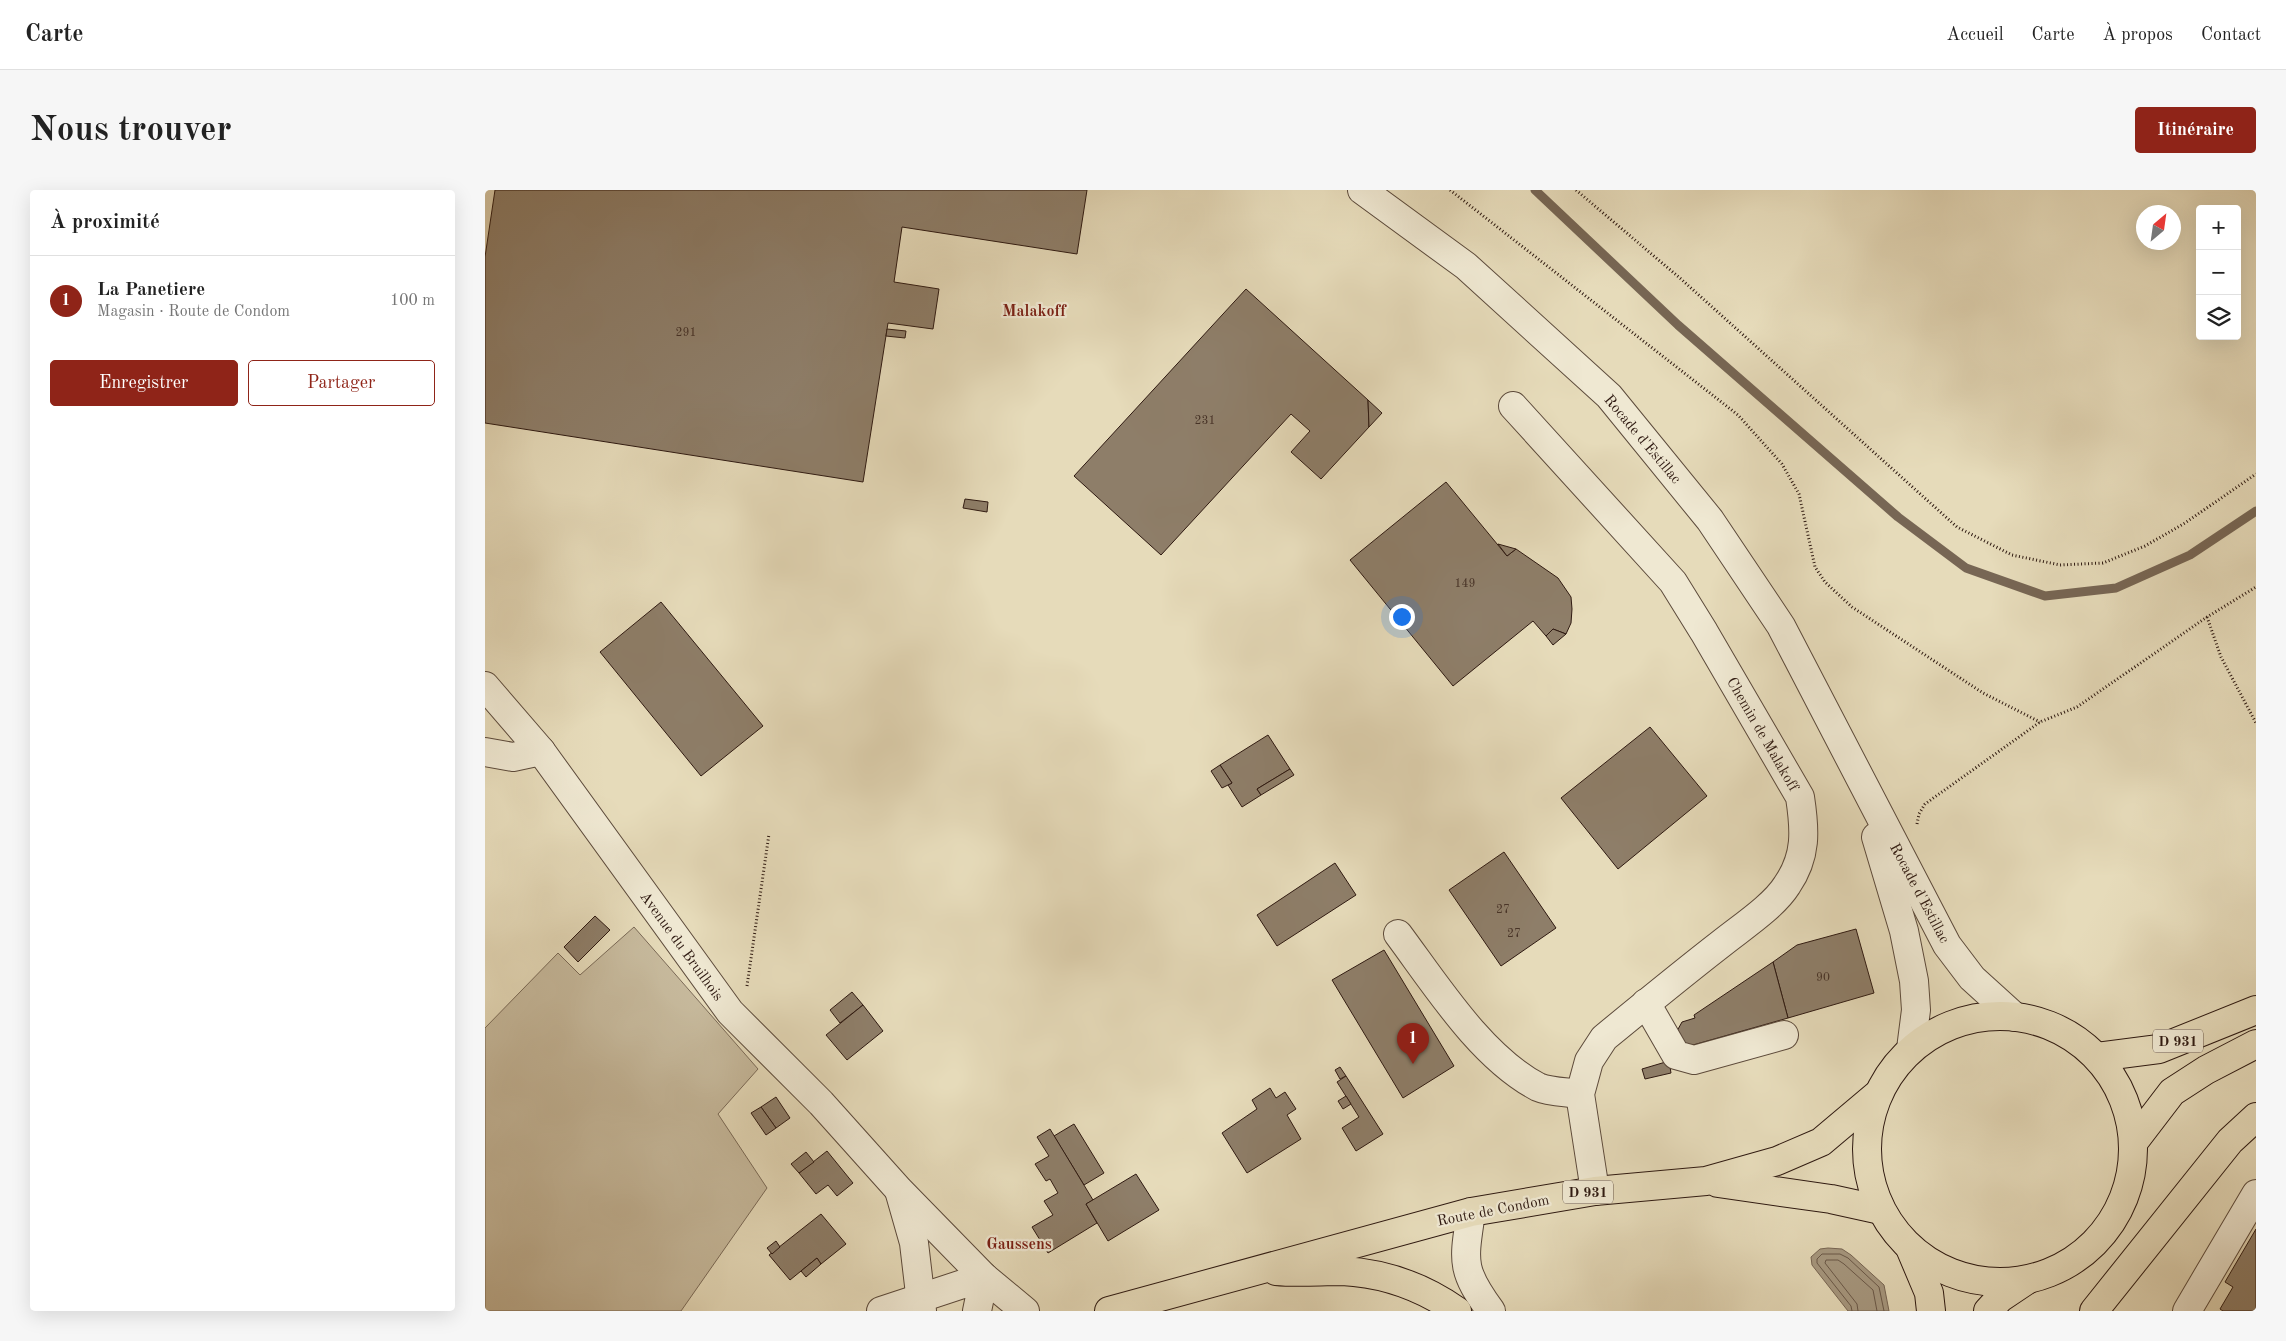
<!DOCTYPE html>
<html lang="fr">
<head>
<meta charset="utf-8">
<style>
	:root { --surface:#fff; --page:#f6f6f6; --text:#222; --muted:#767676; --line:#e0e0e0; --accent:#8f2418 }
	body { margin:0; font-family:"Old Standard TT",serif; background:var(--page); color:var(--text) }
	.controls { position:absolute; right:15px; top:15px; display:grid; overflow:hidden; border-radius:5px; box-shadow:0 5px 20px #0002 }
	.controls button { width:45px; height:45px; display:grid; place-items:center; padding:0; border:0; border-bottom:1px solid var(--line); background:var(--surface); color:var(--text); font:25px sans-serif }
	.compass { position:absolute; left:1651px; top:15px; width:45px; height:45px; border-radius:50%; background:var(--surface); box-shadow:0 5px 20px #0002; rotate:29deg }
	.you { position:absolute; left:916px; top:426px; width:18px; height:18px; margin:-12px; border:4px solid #fff; border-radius:50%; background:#1a73e8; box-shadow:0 0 0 8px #1a73e833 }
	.badge { display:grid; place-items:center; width:32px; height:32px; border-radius:50%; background:var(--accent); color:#fff; font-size:16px; font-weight:700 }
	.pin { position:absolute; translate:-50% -41px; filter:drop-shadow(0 1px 2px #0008) }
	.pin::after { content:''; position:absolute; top:26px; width:18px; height:15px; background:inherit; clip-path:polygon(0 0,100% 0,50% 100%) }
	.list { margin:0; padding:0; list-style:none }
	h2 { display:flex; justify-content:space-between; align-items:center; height:65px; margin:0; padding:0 20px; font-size:21px }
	h2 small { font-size:16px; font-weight:400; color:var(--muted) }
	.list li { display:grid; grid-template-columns:32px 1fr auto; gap:15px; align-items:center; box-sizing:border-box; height:90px; padding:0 20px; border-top:1px solid var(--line) }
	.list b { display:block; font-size:19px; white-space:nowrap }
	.list p { margin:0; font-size:16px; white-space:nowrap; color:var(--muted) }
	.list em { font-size:16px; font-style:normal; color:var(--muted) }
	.actions { display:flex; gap:10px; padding:15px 20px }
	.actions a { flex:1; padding:11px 0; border:1px solid var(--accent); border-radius:5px; text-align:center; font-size:18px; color:var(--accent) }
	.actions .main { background:var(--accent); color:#fff }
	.icon { flex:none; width:28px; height:28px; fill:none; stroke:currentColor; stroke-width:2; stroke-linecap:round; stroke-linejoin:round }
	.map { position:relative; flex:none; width:1771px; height:1121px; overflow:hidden; border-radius:5px }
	header { display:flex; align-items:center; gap:30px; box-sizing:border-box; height:70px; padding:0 25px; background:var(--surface); border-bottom:1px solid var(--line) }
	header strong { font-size:24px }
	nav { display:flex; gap:28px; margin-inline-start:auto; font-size:18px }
	.intro { display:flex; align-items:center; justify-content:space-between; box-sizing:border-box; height:120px; padding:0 30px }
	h1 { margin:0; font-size:35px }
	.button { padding:12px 22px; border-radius:5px; background:var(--accent); color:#fff; font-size:18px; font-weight:700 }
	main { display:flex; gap:30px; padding:0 30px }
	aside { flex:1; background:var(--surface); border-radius:5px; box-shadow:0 5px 20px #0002 }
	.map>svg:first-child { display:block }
</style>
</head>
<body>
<header>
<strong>Carte</strong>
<nav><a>Accueil</a><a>Carte</a><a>À propos</a><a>Contact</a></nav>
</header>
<div class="intro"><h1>Nous trouver</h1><a class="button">Itinéraire</a></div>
<main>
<aside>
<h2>À proximité<small></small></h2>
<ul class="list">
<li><span class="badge">1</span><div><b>La Panetiere</b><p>Magasin · Route de Condom</p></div><em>100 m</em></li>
</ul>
<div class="actions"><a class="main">Enregistrer</a><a>Partager</a></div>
</aside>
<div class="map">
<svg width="1771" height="1121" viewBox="0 0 1771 1121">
	<rect width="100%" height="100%" fill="#e6dbba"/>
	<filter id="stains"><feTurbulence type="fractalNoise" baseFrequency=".004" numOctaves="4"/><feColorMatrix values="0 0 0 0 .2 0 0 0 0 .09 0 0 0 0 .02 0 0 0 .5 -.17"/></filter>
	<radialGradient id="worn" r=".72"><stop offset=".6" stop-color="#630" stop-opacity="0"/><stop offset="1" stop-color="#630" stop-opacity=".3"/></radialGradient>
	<polygon fill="#c7ba9d" stroke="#7a6a57" points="149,737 273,879 233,924 282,998 196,1121 0,1121 0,838 73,763 95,785"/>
	<polygon fill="#a79981" stroke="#776654" points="1343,1058 1357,1059 1366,1065 1399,1095 1404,1121 1363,1121 1327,1075 1326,1067 1335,1059"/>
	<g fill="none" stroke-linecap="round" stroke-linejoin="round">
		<g stroke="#6a5949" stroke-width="1">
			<polyline points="1367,1121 1366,1116 1332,1073 1332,1069 1337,1064 1355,1064 1363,1068 1394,1097 1399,1121"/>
			<polyline points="1373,1121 1372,1114 1340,1073 1341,1070 1353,1070 1359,1074 1388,1100 1392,1121"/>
		</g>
		<polyline stroke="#776654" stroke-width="9" points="1050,0 1193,135 1413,327 1481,378 1560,406 1631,398 1705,365 1771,321"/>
	</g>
	<g fill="#8e7e69" stroke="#2e1911">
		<polygon points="10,0 602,0 592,64 417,37 409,92 454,99 448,139 403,133 378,292 0,233 0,67"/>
		<polygon points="761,99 883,210 884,237 836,289 806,262 825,241 806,224 676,365 589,286"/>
		<polygon points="402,139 421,141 420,148 401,146"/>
		<polygon points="883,210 897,223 884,237"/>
		<polygon points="961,292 1022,366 1031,359 1073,388 1086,407 1087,419 1086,433 1081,444 1068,439 1061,446 1048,431 968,496 865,370"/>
		<polygon points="480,309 503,312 502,322 478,318"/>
		<polygon points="1013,354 1031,359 1022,366"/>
		<polygon points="176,412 278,536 216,586 115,462"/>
		<polygon points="1068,439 1081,444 1068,455 1061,446"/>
		<polygon points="1165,537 1222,606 1133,679 1076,608"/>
		<polygon points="783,545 805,579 772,599 776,605 757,617 743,595 747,593 735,575"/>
		<polygon points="735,575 747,593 737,598 726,581"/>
		<polygon points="805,579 809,585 776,605 772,599"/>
		<polygon points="1019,662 1071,738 1016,776 964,700"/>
		<polygon points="850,673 871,705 792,756 772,725"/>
		<polygon points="110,726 125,740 93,772 79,757"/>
		<polygon points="1371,739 1389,803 1303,828 1288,772 1312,755"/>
		<polygon points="899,760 969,876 918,908 847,790"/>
		<polygon points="1288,772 1303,828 1208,855 1203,855 1194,850 1192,841 1197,832 1210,828 1209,825"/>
		<polygon points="367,802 378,815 355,833 345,820"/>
		<polygon points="378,815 398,841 362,870 341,845"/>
		<polygon points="1184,871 1186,883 1160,889 1157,879"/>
		<polygon points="855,877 861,886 855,889 850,880"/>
		<polygon points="861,886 898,944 871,961 857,938 874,927 852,892"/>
		<polygon points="785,898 791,908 800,902 811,919 802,925 816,949 762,983 737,943 772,919 767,910"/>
		<polygon points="861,906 866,914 858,919 853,911"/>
		<polygon points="291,907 305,928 291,938 276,917"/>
		<polygon points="276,917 291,938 281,945 266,923"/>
		<polygon points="589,934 619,983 599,995 569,946"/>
		<polygon points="565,939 608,1010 601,1014 612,1033 563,1063 547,1037 568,1025 559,1011 573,1003 565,989 561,991 550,974 564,966 552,947"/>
		<polygon points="342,961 368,993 352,1006 343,995 331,1004 314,983"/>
		<polygon points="321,962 329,972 314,983 306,974"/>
		<polygon points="651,984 674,1020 623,1051 601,1014"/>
		<polygon points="336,1024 361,1054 336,1074 332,1068 305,1090 284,1065"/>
		<polygon points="1771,1039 1771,1121 1738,1121 1735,1119 1748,1097 1740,1092"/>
		<polygon points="291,1051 295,1057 287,1064 282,1058"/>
		<polygon points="332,1068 336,1074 321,1087 316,1081"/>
	</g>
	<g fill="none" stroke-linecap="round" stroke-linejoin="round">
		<g stroke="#5c4a3b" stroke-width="30">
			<g id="minor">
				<polyline points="877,0 981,76 1124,206 1225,330 1296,436 1462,755 1487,788 1530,827"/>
				<path d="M 1028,216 L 1188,392 L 1219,442 L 1315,607 C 1320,640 1322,666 1302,695 C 1289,716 1257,737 1237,753 C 1197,784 1158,816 1119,848 L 1104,871 L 1095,904 L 1110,1001"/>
				<polyline points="0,496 56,561 245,822 336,913 414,1000 499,1087 540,1121"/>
				<polyline points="0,562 28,567 56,561"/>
				<polyline points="1391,647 1419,741 1429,791 1431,820 1426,859"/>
				<path d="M 913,744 C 951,795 996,867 1053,897 C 1064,902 1082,902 1095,904"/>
				<polyline points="1161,813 1191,865 1209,870 1299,845"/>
				<polyline points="415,1004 429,1053 437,1121"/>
				<path d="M 986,1022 C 979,1071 975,1079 1006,1121"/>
				<polyline points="396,1121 499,1087 492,1121"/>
				<polyline points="1702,1121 1771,1004"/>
			</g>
		</g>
		<g stroke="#2e1911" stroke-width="30">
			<g id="major">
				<circle cx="1515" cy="959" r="133"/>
				<polyline points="1612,867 1674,859 1771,820"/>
				<polyline points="1648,953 1687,902 1721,880 1771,854"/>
				<polyline points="1233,993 1346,1009 1396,1020"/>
				<polyline points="624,1121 986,1022 1110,1001 1221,991 1292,971 1336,952 1393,904"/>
			</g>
		</g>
		<g stroke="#2e1911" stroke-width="30">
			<g id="highway">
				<polyline points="1425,1058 1444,1103 1446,1121"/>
				<path d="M 791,1081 C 813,1083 835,1081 857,1081 C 899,1083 938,1097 972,1121"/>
				<polyline points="1503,1121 1515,1108 1542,1090"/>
				<polyline points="1609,1121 1745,951 1771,927"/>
			</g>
		</g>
		<g stroke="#2e1911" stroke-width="3" stroke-dasharray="1 2.5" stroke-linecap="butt">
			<polyline points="965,0 1253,225 1297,274 1314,304 1330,377 1340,392 1367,417 1498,503 1555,532"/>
			<polyline points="1091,0 1196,89 1472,337 1527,365 1575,375 1618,373 1660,356 1700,333 1771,284"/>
			<polyline points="1722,427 1736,467 1771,533"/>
			<polyline points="1432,634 1434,624 1440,614 1555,532 1592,517 1722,427 1771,397"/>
			<polyline points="262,796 284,644"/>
		</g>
		<use href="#minor" stroke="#efe8d2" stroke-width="28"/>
		<use href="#major" stroke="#e6dbba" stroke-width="28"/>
		<use href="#highway" stroke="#e6dbba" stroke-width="28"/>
	</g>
	<g text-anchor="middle" stroke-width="4.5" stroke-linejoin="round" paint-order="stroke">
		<g font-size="12" fill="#463227">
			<text x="201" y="146">291</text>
			<text x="720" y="234">231</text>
			<text x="980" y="397">149</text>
			<text x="1018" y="723">27</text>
			<text x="1029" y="747">27</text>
			<text x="1338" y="791">90</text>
		</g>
		<g fill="#efe8d2" stroke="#68574b" stroke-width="1">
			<rect x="1668" y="839.5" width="50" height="23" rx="4"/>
			<rect x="1078" y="990.5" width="50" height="23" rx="4"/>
		</g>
		<g font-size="14" font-weight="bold" fill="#2e1911">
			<text x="1693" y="856">D 931</text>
			<text x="1103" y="1007">D 931</text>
		</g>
		<g font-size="15" fill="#2e1911" stroke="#efe8d2">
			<text transform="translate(1158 249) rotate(50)" y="5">Rocade d'Estillac</text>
			<text transform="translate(1278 544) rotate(60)" y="5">Chemin de Malakoff</text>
			<text transform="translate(1435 703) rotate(62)" y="5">Rocade d'Estillac</text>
			<text transform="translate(197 756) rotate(54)" y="5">Avenue du Bruilhois</text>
			<text transform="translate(1008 1020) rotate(-11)" y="5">Route de Condom</text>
		</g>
		<g font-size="16" font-weight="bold" fill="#7a1f14" stroke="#efe8d2">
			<text x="549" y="126">Malakoff</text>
			<text x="534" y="1059">Gaussens</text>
		</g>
	</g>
	<rect width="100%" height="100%" filter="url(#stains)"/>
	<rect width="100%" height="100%" fill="url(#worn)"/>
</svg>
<div class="controls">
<button>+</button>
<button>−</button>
<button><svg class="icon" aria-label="layers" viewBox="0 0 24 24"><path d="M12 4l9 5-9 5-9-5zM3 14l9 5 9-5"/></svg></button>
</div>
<svg class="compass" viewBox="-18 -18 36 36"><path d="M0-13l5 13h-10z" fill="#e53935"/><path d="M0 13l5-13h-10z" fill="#767676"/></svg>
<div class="you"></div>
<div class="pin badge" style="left:928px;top:874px">1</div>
</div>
</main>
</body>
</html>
